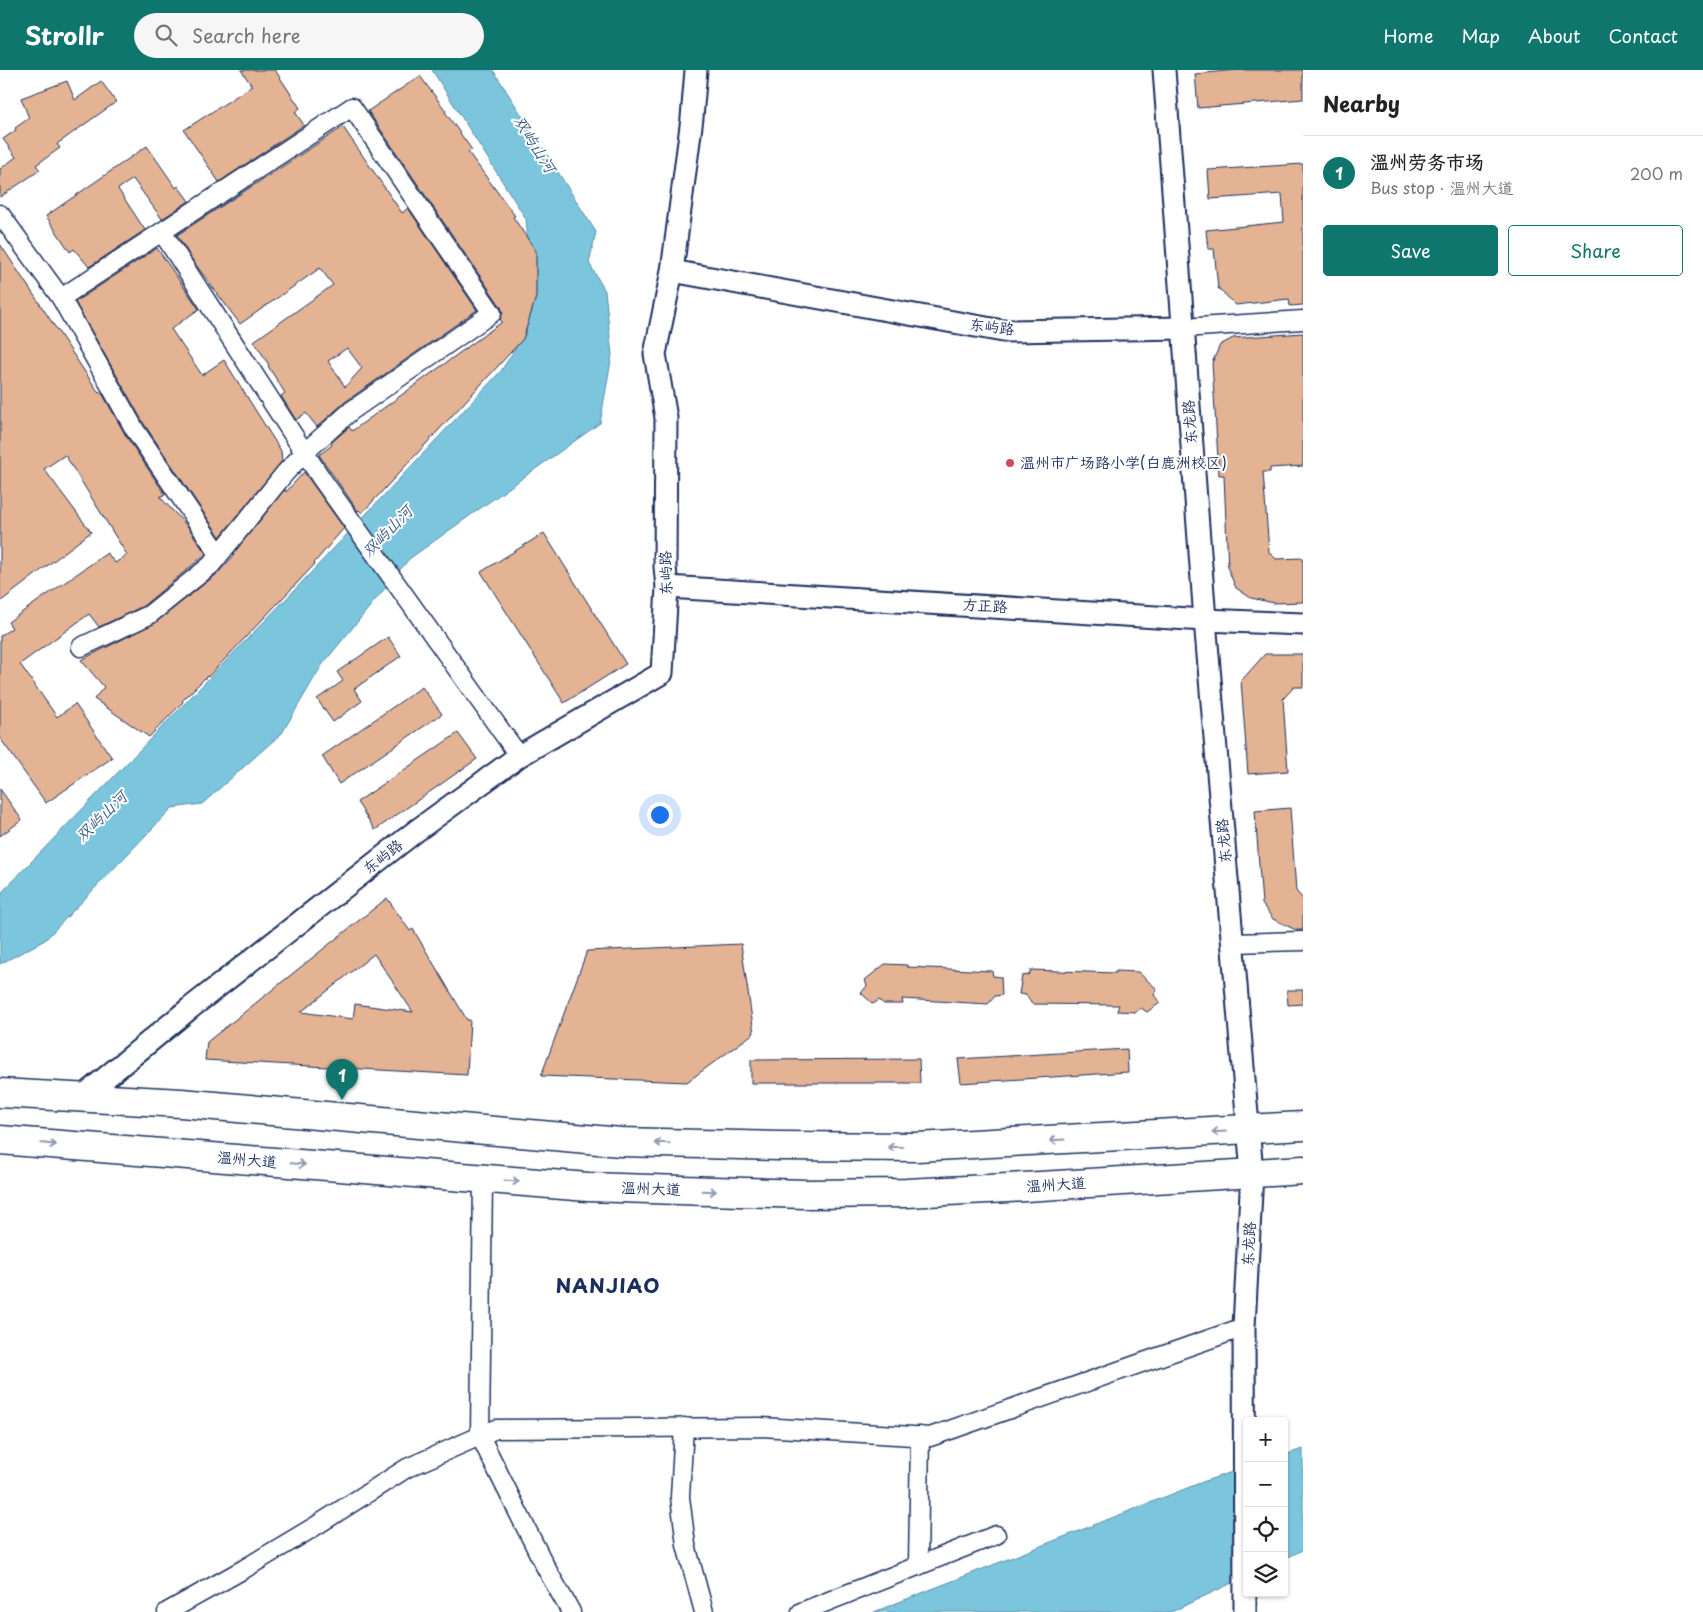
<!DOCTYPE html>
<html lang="en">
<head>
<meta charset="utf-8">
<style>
	:root { --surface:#fff; --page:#f6f6f6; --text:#222; --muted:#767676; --line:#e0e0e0; --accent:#0f766e }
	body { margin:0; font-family:"Playpen Sans","LXGW WenKai TC",sans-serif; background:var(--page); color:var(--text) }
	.controls { position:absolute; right:15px; bottom:15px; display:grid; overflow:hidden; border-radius:5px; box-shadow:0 1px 4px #0004 }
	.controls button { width:45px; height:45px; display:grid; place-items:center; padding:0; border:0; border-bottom:1px solid var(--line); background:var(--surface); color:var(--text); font:25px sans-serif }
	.you { position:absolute; left:659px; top:744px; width:18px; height:18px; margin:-12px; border:4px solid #fff; border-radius:50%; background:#1a73e8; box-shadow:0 0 0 8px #1a73e833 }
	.badge { display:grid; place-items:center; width:32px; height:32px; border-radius:50%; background:var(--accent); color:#fff; font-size:16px; font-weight:700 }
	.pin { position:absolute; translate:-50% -41px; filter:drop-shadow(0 1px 2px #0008) }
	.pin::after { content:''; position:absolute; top:26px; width:18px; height:15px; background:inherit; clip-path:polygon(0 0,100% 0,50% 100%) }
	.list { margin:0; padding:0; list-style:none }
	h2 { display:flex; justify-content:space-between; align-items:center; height:65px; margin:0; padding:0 20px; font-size:21px }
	h2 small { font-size:16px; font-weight:400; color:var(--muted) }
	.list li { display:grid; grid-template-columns:32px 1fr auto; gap:15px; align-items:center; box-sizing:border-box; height:75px; padding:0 20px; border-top:1px solid var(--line) }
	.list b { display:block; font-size:19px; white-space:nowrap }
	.list p { margin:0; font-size:16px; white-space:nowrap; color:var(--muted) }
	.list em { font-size:16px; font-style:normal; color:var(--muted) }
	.actions { display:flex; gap:10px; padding:15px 20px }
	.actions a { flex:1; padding:11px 0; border:1px solid var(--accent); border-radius:5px; text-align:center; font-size:18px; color:var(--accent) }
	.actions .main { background:var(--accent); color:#fff }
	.icon { flex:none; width:28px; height:28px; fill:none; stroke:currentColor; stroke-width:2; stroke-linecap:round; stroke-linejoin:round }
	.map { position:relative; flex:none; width:1303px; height:1542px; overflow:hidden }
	header { display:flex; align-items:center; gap:30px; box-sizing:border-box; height:70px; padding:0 25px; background:var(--accent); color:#fff }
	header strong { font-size:24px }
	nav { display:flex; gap:28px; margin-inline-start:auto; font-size:18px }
	.search { width:350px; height:45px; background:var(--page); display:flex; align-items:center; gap:12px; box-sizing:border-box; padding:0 18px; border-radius:28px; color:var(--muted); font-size:19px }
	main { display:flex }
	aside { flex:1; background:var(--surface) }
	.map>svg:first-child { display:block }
</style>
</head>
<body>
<header>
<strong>Strollr</strong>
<div class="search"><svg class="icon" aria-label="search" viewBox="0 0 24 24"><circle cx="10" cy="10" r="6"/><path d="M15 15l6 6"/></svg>Search here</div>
<nav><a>Home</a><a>Map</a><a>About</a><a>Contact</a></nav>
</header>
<main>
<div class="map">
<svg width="1303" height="1542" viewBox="0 0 1303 1542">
	<rect width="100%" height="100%" fill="#fff"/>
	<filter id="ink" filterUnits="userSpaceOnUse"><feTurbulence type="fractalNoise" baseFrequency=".02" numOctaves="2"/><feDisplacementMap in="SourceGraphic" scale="10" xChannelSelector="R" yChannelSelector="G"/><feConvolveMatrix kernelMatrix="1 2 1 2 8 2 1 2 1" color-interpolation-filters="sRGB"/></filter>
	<g filter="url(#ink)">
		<g fill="#7cc6dd" stroke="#558aaa">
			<polygon points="432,0 493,0 596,162 589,193 605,221 612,285 600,353 409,489 322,595 282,663 202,734 172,738 45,870 0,894 0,829 3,821 287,528 501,301 526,262 531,204 526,149"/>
			<polygon points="1303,1379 1303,1480 1284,1489 1284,1385"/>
			<polygon points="1247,1397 1247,1506 1171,1542 874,1542 1205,1411"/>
		</g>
		<g fill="#e3b393" stroke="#1b2f5e" fill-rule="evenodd">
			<polygon points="241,0 275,0 300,38 295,42 304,55 219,112 184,60 252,16"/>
			<polygon points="1237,0 1303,0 1303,29 1198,38 1195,4"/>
			<polygon points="420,6 446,41 445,42 472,80 468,82 515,146 513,147 536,181 536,227 523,269 362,443 359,440 358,441 319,385 332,375 331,373 349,357 352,361 502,252 500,249 503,243 501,237 368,41"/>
			<polygon points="67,11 75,30 101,11 116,32 57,74 60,78 36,95 40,100 0,127 0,99 16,87 3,69 16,60 15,58 29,48 21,28"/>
			<path d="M 343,57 L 402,143 L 408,138 L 477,240 L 345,332 L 317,357 L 306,343 L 296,350 L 281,326 L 285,323 L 268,296 L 269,295 L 254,271 L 333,215 L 320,198 L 240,254 L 193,191 L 177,165 ZM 347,278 L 362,298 L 345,317 L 328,291 Z"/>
			<polygon points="147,76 176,118 178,116 189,131 162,149 133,109 118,119 145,160 89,197 74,179 70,182 46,146"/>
			<polygon points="1303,94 1303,235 1290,236 1289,229 1236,235 1218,218 1214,179 1208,179 1206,160 1284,152 1282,124 1210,129 1208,100"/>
			<polygon points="0,174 97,320 100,323 102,323 126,366 165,424 160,427 189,458 206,484 143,536 99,557 89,544 20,594 57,647 75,634 112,688 46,733 0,668 0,566 12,558 8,552 107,483 115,493 127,485 65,385 44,399 91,462 0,532"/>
			<polygon points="157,178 199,239 171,259 202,305 224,290 281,381 282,391 220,467 144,354 75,232"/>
			<polygon points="1303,263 1303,396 1270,398 1270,402 1263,402 1269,482 1276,489 1303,488 1303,532 1274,533 1251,528 1236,518 1228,499 1224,405 1219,405 1212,293 1220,275 1233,268"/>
			<polygon points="304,402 344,458 314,493 315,494 208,607 207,606 182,631 183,632 149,667 94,629 104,617 81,590 155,553 218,503 234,485 233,484 285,419 286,422"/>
			<polygon points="544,463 626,594 564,633 481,502"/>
			<polygon points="388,567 401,586 354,619 362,631 333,652 317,629 343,611 337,602"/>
			<polygon points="1265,584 1303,584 1303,617 1294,617 1283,629 1288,701 1248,704 1241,611"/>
			<polygon points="422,617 442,644 339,714 322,686"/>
			<polygon points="458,663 477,689 375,760 357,732"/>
			<polygon points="0,719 22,750 0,766"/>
			<polygon points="1290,738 1296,821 1303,829 1303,860 1296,860 1273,849 1262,834 1255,741"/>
			<path d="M 387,828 L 410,861 L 413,859 L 467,950 L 470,950 L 467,1005 L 205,990 L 207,972 ZM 374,884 L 413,942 L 355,934 L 353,949 L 301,942 Z"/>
			<polygon points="741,874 754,963 687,1012 541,1006 587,881"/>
			<polygon points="885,894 907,895 907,897 992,901 993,906 1001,907 1002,925 995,926 988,934 902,929 903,934 884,934 879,930 873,934 861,923 867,916 865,910"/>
			<polygon points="1031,900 1116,903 1116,901 1138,902 1157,919 1154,925 1160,933 1147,942 1141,938 1136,942 1117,941 1119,935 1032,934 1026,925 1019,924 1022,906 1029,905"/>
			<polygon points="1287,920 1303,920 1303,934 1288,935"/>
			<polygon points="1127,979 1128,1002 961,1013 958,989"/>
			<polygon points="919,989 920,1013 751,1013 751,990"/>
		</g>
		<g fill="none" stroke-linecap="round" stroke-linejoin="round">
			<g stroke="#1b2f5e" stroke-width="21">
				<g id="minor">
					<polyline points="0,144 61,228 135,360 219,484"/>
					<polyline points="162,162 321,408 519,686"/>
					<polyline points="61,228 352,37 492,243 351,341 305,382 285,403 211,495 149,545 81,577"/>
					<polyline points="1183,258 1303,250"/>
					<polyline points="1233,873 1303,871"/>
					<polyline points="483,1109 480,1366 546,1498 571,1542"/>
					<polyline points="684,1357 680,1427 686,1475 704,1542"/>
					<polyline points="918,1496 920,1366"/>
					<polyline points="167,1542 244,1499 314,1457 407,1398 496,1359 761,1357 930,1367 1244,1257"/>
					<polyline points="801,1542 996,1465"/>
				</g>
			</g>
			<g stroke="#1b2f5e" stroke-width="25">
				<g id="tertiary">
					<polyline points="1164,0 1205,550 1252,1103 1244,1257 1245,1542"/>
					<polyline points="672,201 1003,261 1183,258"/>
					<polyline points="667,517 1205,550 1303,554"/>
					<polyline points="81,1028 189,939 416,761 519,686 662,603 667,517 665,497 666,348 655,284 672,201 692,48 696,0"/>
				</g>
			</g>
			<g stroke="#1b2f5e" stroke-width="31">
				<g id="primary">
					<polyline points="0,1023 181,1033 621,1072 780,1076 917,1077 1303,1056"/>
					<polyline points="0,1070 588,1117 805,1124 906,1123 1008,1118 1303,1100"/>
				</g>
			</g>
			<use href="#minor" stroke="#fff" stroke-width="18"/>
			<use href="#tertiary" stroke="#fff" stroke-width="21"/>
			<use href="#primary" stroke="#fff" stroke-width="28"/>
		</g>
		<defs><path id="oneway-shaft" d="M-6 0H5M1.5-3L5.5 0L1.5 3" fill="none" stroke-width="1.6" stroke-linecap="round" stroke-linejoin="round" transform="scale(1.25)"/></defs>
		<g stroke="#8d97ae">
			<use href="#oneway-shaft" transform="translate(1219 1062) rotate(177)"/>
			<use href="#oneway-shaft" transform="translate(1057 1070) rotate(177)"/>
			<use href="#oneway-shaft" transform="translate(662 1073) rotate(-178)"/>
			<use href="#oneway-shaft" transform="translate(49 1074) rotate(5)"/>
			<use href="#oneway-shaft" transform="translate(895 1077) rotate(-180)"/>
			<use href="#oneway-shaft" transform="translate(298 1094) rotate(5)"/>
			<use href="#oneway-shaft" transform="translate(512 1111) rotate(4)"/>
			<use href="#oneway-shaft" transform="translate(709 1121) rotate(2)"/>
		</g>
	</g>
	<circle fill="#d1495b" stroke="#fff" stroke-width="2" cx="1010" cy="393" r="5"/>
	<g text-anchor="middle" stroke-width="4" stroke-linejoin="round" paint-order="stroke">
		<g font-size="15" fill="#1b2f5e" stroke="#fff">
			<text transform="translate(992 257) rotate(7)" y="5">东屿路</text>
			<text transform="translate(1190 352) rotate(-94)" y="5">东龙路</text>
			<text transform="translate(666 503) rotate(-91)" y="5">东屿路</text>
			<text transform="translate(985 536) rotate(3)" y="5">方正路</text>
			<text transform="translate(1224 771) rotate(-95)" y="5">东龙路</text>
			<text transform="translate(383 787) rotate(-38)" y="5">东屿路</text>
			<text transform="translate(247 1090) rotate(5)" y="5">温州大道</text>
			<text transform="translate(1056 1115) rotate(-4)" y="5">温州大道</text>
			<text transform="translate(651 1119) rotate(2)" y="5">温州大道</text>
			<text transform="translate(1249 1174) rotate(-87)" y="5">东龙路</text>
		</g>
		<g font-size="15" fill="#1b2f5e" stroke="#fff" text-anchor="start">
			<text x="1020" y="398">温州市广场路小学(白鹿洲校区)</text>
		</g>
		<g font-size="16" font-style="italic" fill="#385c84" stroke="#fff">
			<text transform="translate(535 74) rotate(58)" y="6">双屿山河</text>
			<text transform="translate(387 461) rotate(-46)" y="6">双屿山河</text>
			<text transform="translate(101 746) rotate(-44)" y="6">双屿山河</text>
		</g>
		<g font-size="20" font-weight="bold" letter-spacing="1" fill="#1b2f5e" stroke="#fff">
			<text x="608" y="1223">NANJIAO</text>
		</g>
	</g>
</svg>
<div class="controls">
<button>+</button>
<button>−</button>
<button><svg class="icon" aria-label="locate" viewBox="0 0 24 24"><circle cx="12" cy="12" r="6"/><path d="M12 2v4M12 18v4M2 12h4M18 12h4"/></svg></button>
<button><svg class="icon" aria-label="layers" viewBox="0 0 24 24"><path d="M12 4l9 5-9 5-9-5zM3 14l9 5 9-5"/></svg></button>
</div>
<div class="you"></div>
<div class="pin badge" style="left:342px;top:1030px">1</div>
</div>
<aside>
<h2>Nearby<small></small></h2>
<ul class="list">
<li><span class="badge">1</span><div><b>温州劳务市场</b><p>Bus stop · 温州大道</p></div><em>200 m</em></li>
</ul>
<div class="actions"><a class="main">Save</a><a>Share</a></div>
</aside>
</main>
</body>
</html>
